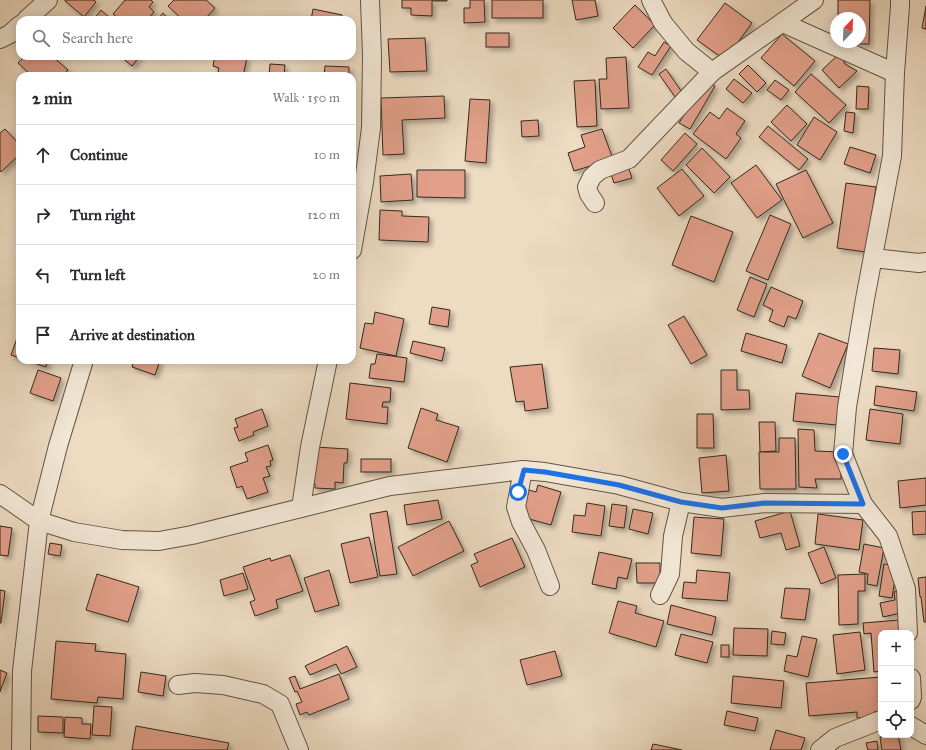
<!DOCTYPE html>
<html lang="en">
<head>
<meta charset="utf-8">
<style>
	:root { --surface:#fff; --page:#f2f2f3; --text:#2b2b33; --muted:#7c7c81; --line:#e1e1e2 }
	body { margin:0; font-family:"IM FELL Great Primer",serif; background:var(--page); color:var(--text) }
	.controls { position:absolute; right:12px; bottom:12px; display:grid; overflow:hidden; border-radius:8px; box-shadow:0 2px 10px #0003 }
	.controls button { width:36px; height:36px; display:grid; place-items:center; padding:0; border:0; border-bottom:1px solid var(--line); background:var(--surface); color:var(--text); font:20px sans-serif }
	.compass { position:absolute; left:830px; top:12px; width:36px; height:36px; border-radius:50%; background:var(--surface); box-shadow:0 2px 10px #0003; rotate:23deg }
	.stop { position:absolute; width:12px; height:12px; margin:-9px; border:3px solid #1a73e8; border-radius:50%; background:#fff }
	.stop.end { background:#1a73e8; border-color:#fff; box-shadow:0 1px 4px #0008 }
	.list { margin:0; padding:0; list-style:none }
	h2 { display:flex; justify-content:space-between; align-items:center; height:52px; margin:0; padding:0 16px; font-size:17px }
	h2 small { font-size:13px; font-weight:400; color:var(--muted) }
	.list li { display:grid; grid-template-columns:26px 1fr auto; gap:12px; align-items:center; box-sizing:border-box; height:60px; padding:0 16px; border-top:1px solid var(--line) }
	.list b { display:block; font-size:15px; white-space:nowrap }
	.list em { font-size:13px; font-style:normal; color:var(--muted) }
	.icon { flex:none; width:22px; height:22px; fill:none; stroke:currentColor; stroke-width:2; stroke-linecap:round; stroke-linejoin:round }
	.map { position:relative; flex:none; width:926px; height:750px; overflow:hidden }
	.search { position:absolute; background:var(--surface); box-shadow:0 2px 10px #0003; left:16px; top:16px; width:340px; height:44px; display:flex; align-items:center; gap:10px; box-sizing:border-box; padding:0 14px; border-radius:12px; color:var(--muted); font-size:15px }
	.panel { position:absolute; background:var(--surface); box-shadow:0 2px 10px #0003; left:16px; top:72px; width:340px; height:292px; border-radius:12px }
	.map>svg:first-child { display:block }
</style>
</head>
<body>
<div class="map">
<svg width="926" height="750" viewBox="0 0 926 750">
	<defs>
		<filter id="shadow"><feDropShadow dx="3.5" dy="3.5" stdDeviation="2" flood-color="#0004"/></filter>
	</defs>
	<rect width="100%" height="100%" fill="#eddbc2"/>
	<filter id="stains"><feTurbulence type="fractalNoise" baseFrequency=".005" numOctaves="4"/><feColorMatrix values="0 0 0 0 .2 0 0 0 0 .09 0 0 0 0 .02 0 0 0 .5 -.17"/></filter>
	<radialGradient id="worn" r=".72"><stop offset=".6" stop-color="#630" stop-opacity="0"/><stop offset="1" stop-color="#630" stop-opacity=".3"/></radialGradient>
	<g fill="#e2a08a" stroke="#31291e" filter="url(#shadow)">
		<polygon points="65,0 94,0 96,2 84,17 65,1"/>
		<polygon points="125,0 151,0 153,2 149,7 154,12 147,20 120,20 113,14"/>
		<polygon points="174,0 206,0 215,8 204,20 183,20 168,6"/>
		<polygon points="402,0 447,0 447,1 432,1 432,16 411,15 411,8 402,8"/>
		<polygon points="470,0 484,0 485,22 464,23 464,8 470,8"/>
		<rect x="492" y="0" width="51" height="18"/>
		<polygon points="572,0 595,0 598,16 576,20"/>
		<polygon points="838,0 870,0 869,44 838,44 838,42 860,42 860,18 838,18"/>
		<polygon points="725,3 752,23 725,60 697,40"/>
		<polygon points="635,5 655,25 633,48 613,28"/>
		<polygon points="926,6 926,29 922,28"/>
		<polygon points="313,9 342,15 341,20 311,20"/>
		<polygon points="101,10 112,20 93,20"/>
		<polygon points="163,13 170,20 157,20"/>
		<rect x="486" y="33" width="23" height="14"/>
		<polygon points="782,34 815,61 794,86 761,58"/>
		<polygon points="425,38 427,71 390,72 388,39"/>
		<polygon points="664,42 671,46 652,75 638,67 648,52 655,56"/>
		<polygon points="840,53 845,64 857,71 839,88 822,70"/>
		<polygon points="25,56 52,56 68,70 62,76 32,76 18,63"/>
		<polygon points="120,56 140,56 132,66"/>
		<polygon points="215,56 236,56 247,58 243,76 217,76 219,68 213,66"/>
		<polygon points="626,57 629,108 601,109 599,79 607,79 606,58"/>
		<polygon points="270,64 285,65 284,76 269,76"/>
		<polygon points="748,65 766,83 757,92 739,74"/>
		<polygon points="325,66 349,67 349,76 324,76"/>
		<polygon points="666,69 682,92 675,97 659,74"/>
		<polygon points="811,74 846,105 829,123 795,92"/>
		<polygon points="734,79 752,93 743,103 726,89"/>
		<polygon points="595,80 597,126 577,127 574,81"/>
		<polygon points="775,80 789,90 781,100 767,90"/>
		<polygon points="705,81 715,86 690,129 679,123"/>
		<polygon points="857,86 869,87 868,109 856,109"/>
		<polygon points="444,96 445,118 402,120 404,154 383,155 381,98"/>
		<polygon points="470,99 490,100 486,163 465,161"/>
		<polygon points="787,105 807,124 791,141 771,122"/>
		<polygon points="727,108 745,121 736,134 741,138 726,159 693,134 710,112 719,119"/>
		<polygon points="846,112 855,113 853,133 844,131"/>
		<polygon points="814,117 837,132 820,160 797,145"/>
		<polygon points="538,120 539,136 522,137 521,121"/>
		<polygon points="768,126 808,159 799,170 759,137"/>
		<polygon points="5,129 20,145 20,154 1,172 0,170 0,133"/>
		<polygon points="602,129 613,159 574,171 568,153 585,147 581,135"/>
		<polygon points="685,133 697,144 673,171 661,160"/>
		<polygon points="850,147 876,155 870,173 844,164"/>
		<polygon points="702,148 730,177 714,193 686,165"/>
		<polygon points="756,165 782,200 757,218 731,183"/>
		<polygon points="629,169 632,178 614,183 611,174"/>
		<polygon points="682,169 704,196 679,216 657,188"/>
		<polygon points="417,170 465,170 465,198 417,197"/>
		<polygon points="806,170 833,223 803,238 776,184"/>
		<polygon points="411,174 413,200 381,202 380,176"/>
		<polygon points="846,183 876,187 866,252 837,248"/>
		<polygon points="380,210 402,211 402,216 429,217 428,242 379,240"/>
		<polygon points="770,215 791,224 768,280 746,271"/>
		<polygon points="691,216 733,232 714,282 672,265"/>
		<polygon points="750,277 767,284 754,317 737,310"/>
		<polygon points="771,287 803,301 796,319 788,316 784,327 769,321 773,310 763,305"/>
		<polygon points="432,307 450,310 448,327 429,324"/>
		<polygon points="375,312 404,319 396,356 360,348 365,323 373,324"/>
		<polygon points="684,316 707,355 691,364 668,325"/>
		<polygon points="20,330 20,358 11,355"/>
		<polygon points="746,333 787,345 782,363 741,351"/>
		<polygon points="819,333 848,344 830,388 802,376"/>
		<polygon points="413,341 445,348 442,361 410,353"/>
		<polygon points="874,348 900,350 898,374 872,371"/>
		<polygon points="377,354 407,358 404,382 369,378 371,364 375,364"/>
		<polygon points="25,360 48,360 46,367"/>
		<polygon points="134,360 160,360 155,375 132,367"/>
		<polygon points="542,364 548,408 525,411 524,401 516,402 510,367"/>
		<polygon points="38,370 61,378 53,401 30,393"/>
		<polygon points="721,370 737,370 737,390 749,390 750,409 721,410"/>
		<polygon points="350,383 391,388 390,402 383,402 382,407 388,407 387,424 346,419"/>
		<polygon points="876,386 917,392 914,411 874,405"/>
		<polygon points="796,393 840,397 837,425 793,421"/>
		<polygon points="421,408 438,414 436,420 459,427 447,462 408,448"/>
		<polygon points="262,409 268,426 253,432 254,435 239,441 234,428 238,427 235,419"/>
		<polygon points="870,409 903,414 900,444 866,440"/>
		<polygon points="697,414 713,414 714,448 697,448"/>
		<polygon points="759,422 775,422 776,451 760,452"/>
		<polygon points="798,429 814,430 815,451 841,452 841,479 815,479 817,488 799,487"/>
		<polygon points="779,438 795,438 796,489 760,489 759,452 779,452"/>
		<polygon points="268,445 273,460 270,461 271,466 266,467 270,476 263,478 268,492 247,499 242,486 237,488 230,467 248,461 245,453"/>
		<polygon points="315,447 348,449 347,463 344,463 343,483 335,482 335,489 315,488 315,484 314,484"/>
		<polygon points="726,455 729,491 702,493 699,458"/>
		<rect x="361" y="459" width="30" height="13"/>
		<polygon points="926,478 926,505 900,508 898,481"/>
		<polygon points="538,485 561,492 551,525 522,517 529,490 536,492"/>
		<polygon points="438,500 442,519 407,525 404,505"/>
		<polygon points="587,503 605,506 601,536 572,532 574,515 585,516"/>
		<polygon points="612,504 627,506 624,528 609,526"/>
		<polygon points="633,509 653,513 648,534 629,529"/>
		<polygon points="387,511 397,574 380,576 370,514"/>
		<polygon points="790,511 800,546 786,550 781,533 760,538 755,521"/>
		<polygon points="926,511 926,534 913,535 912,512"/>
		<polygon points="818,514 863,520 859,550 815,544"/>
		<polygon points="694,517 724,519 721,556 691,553"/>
		<polygon points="449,521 464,551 413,576 398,547"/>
		<polygon points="0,526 12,528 8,556 0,555"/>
		<polygon points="369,537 378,577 350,583 341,544"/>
		<polygon points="512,538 525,567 480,587 471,565 478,562 474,554"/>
		<polygon points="50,543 62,545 60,556 48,554"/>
		<polygon points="864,544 884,548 877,586 867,584 868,574 859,572"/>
		<polygon points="824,547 836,578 821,584 808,553"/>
		<polygon points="599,552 632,559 627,579 618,577 616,589 592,584"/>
		<polygon points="290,555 303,591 276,600 278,608 255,616 250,602 255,600 243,567 270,558 271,561"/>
		<polygon points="636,563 660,563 660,583 637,583"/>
		<polygon points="884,564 897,566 892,598 879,596"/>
		<polygon points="329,570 339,605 315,612 304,578"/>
		<polygon points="697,570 730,573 727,601 682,598 684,582 696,583"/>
		<polygon points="243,573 248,589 224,596 220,580"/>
		<polygon points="97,574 139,587 128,622 86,610"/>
		<polygon points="865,574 865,591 858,591 858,624 839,625 838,575"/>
		<polygon points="926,577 926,622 924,622 921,597 920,597 918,578"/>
		<polygon points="785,588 810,589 805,620 781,618"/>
		<polygon points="0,590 5,591 1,623 0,623"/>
		<polygon points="900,591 905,612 883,617 880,603 895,600 894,592"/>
		<polygon points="618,601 637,606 635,613 664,621 656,647 609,633"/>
		<polygon points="671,605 716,617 712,635 667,624"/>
		<polygon points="899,620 900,633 881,633 881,671 874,672 871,633 864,634 863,623"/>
		<polygon points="734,628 768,629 767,656 733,655"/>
		<polygon points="772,631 786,633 784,645 771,644"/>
		<polygon points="860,632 865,670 837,674 833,635"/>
		<polygon points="681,634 713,642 707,663 675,655"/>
		<polygon points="802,636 817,639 808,677 784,671 787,655 797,657"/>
		<polygon points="56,641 96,644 95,651 126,654 123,699 98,697 97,703 51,699"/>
		<rect x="721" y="645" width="8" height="12"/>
		<polygon points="347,646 357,667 341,674 336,664 310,675 305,666"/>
		<polygon points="555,651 562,676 527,685 520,660"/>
		<polygon points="0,670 7,673 0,692"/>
		<polygon points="141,672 166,676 163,696 138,692"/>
		<polygon points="339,674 349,699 309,715 307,712 300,715 296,704 302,702 297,691 295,692 289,678 295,676 300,689"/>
		<polygon points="733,676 784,681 781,708 731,703"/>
		<polygon points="881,677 881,711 874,712 875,716 857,718 857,712 809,716 806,683"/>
		<polygon points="94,706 112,707 110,736 92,735"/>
		<polygon points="727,711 758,718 755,731 724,725"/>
		<polygon points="38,716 63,717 63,733 38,732"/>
		<polygon points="65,717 82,718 82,724 91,724 90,739 64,737"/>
		<polygon points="136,726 229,743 227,750 132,750"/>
		<polygon points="776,730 805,738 801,750 770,750"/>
		<polygon points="898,735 901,750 882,750 880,737"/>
		<polygon points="877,741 878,750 868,750 866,743"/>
		<polygon points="653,744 682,750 651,750"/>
	</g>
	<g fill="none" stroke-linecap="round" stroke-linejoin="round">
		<g stroke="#605647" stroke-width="20">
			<g id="minor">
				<polyline points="651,0 663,23 686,51 712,72"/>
				<polyline points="900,0 900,6 895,73 892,156 865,299 847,407 843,454 863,504 888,536 906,589 908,633"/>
				<polyline points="26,20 48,0"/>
				<polyline points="783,23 895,73"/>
				<polyline points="0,39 10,34 20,25"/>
				<polyline points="595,203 589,194 587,187 592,177 600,170 629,159 712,72 814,0"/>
				<polyline points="352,250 364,182 371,128 372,56 370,0"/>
				<polyline points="873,258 919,263 926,262"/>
				<polyline points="523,470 516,507 521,522 536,550 550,586"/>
				<polyline points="0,494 39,521 74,532 122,540 159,541 192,535 390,486 523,470 545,472 619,485 681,502 722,508 765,503 863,504"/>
				<polyline points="301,508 310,447 328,360"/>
				<polyline points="660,595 670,574 673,536 681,502"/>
				<polyline points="911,678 912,697 911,700"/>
				<polyline points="178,685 195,683 223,685 263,694 280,704 299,750"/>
				<polyline points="911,726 926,735"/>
				<polyline points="21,750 22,671 39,521 58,446 84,360"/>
				<polyline points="820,750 835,738 881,720"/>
			</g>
		</g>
		<use href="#minor" stroke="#f3e8d7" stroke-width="18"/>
	</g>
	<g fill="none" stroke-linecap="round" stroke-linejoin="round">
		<polyline stroke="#1a73e8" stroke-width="5" points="518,492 524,470 545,472 619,485 681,502 722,508 765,503 863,504 843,454"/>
	</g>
	<rect width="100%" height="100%" filter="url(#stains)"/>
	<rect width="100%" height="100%" fill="url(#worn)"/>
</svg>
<div class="controls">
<button>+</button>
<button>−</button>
<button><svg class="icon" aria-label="locate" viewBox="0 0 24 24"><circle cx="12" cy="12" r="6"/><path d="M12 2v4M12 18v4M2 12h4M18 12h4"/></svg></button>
</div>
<svg class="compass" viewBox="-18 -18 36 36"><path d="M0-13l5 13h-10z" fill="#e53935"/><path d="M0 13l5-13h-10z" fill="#7c7c81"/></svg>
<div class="stop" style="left:518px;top:492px"></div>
<div class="stop end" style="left:843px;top:454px"></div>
<div class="search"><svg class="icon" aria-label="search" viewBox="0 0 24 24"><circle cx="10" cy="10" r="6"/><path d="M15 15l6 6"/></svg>Search here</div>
<section class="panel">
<h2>2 min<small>Walk · 150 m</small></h2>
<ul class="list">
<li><svg class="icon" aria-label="ahead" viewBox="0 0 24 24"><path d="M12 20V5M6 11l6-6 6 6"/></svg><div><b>Continue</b></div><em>10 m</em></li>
<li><svg class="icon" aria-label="right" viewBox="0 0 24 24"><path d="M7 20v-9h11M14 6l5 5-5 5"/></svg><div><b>Turn right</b></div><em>120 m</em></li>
<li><svg class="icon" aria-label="left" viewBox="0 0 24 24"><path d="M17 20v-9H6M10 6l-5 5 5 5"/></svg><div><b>Turn left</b></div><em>20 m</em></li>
<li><svg class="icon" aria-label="arrive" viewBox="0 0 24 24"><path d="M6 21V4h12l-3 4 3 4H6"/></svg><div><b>Arrive at destination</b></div></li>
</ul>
</section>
</div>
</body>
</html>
